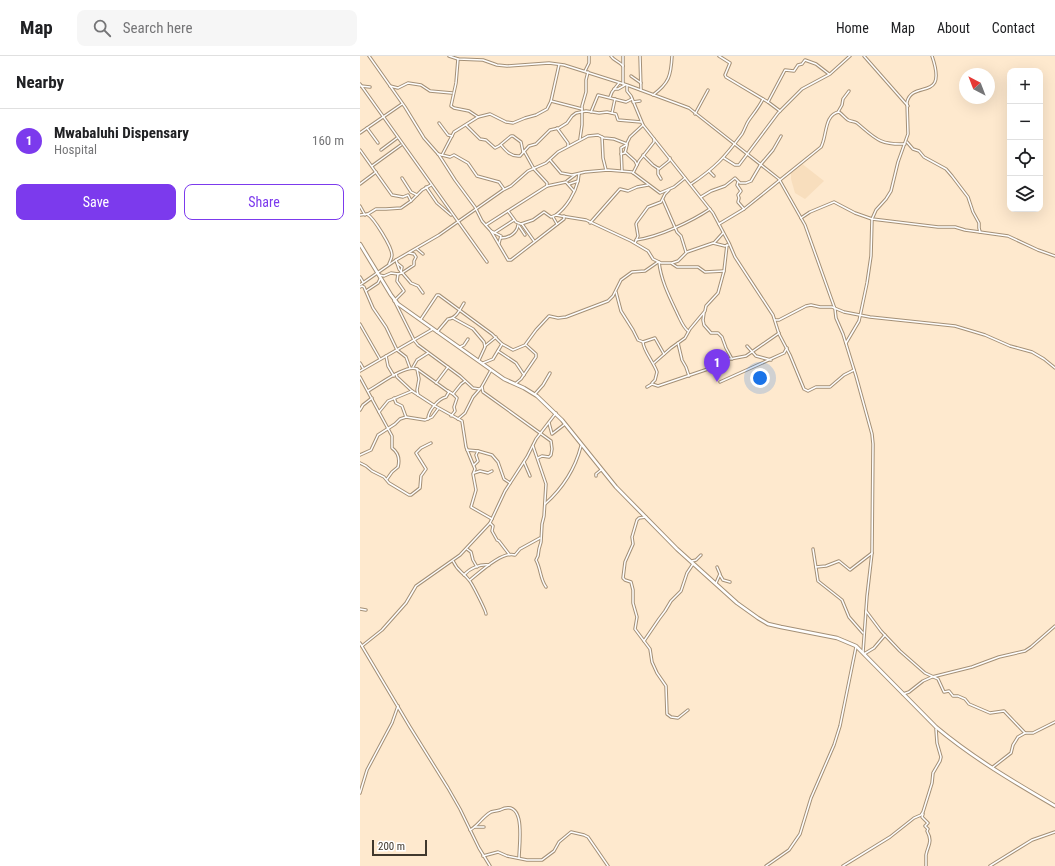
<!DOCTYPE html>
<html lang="en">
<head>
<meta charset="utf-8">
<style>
	:root { --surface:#fff; --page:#f6f6f6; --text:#202124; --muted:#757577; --line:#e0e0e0; --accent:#7c3aed }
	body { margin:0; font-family:"Roboto Condensed",sans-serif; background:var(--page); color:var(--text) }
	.controls { position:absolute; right:12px; top:12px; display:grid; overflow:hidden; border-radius:8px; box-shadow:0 4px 16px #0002 }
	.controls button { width:36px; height:36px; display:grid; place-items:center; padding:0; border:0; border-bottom:1px solid var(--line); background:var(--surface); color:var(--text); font:20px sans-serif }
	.compass { position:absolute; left:599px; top:12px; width:36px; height:36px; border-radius:50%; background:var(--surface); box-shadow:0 4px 16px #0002; rotate:318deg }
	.scale { position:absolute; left:12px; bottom:10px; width:55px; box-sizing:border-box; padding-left:4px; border:2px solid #40382d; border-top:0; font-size:11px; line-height:14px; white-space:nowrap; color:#40382d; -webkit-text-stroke:3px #fff; paint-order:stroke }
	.you { position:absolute; left:400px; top:322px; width:14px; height:14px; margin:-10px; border:3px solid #fff; border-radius:50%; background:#1a73e8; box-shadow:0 0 0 6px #1a73e833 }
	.badge { display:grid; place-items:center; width:26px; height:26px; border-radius:50%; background:var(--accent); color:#fff; font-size:13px; font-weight:700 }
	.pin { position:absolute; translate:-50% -33px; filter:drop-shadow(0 1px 2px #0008) }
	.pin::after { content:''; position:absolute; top:21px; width:14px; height:12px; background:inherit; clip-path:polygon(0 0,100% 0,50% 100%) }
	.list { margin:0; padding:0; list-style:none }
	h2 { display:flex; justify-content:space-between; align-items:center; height:52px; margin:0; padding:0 16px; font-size:17px }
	h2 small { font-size:13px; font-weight:400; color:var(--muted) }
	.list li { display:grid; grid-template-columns:26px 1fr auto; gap:12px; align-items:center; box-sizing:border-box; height:64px; padding:0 16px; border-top:1px solid var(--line) }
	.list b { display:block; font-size:15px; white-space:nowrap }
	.list p { margin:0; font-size:13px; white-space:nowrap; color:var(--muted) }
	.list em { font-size:13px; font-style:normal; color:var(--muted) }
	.actions { display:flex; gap:8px; padding:12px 16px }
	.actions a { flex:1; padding:9px 0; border:1px solid var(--accent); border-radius:8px; text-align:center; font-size:14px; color:var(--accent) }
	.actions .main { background:var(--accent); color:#fff }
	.icon { flex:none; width:22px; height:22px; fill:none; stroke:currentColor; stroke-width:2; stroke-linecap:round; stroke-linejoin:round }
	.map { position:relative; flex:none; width:695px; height:810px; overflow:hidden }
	header { display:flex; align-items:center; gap:24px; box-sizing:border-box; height:56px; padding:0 20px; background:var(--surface); border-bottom:1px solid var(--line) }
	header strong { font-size:19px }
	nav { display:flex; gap:22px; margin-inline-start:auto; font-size:14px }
	.search { width:280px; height:36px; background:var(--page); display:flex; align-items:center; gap:10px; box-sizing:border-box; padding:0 14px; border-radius:8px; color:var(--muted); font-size:15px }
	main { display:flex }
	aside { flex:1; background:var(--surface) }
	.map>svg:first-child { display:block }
</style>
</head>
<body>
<header>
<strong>Map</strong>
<div class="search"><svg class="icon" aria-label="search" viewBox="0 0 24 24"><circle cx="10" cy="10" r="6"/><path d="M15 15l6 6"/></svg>Search here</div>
<nav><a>Home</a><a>Map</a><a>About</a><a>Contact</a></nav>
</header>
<main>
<aside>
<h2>Nearby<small></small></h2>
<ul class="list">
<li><span class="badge">1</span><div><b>Mwabaluhi Dispensary</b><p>Hospital</p></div><em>160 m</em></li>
</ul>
<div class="actions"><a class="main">Save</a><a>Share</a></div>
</aside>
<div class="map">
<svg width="695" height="810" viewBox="0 0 695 810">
	<rect width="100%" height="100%" fill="#fee9ce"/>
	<polygon fill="#f8debd" points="441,107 464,125 445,143 435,137 431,123 431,114"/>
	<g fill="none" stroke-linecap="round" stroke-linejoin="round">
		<g stroke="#a49077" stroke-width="3.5">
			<g id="minor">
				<polyline points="9,0 45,51 64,82 79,99 95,124 115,151 122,165 131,175 148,204 151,204 204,163 204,160"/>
				<polyline points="89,0 98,3 123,4 137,9 147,10 189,7 204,9 267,29 321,49 329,52 419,123 445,169 475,253 476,262 483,278 496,320 512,378 513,388 512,497 507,540 503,596"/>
				<path d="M 251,0 C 254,5 259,5 263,10"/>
				<polyline points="280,0 281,34"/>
				<polyline points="359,0 370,7 365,19 366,21 408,46 420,55"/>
				<polyline points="504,0 548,50"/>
				<polyline points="98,3 96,27 91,50 94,52 109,55 118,61 130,58 146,66 153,67 165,62 176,59 187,53 191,45 199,9"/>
				<polyline points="225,15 229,7 229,0"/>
				<polyline points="271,20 281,27"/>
				<polyline points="0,28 127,206"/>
				<polyline points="263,28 263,0"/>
				<polyline points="1,30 10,31"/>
				<polyline points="30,30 38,32 48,27 61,29 70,35 92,37"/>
				<polyline points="267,30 267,35 271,40 283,69 353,157 369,187 375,201 413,259 419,278 430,299 444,333 448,335 456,331 470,331 484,319 494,314"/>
				<polyline points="254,33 258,33 265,29"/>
				<path d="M 293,39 C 309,27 311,20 312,0"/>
				<polyline points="250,41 252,36 259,27"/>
				<polyline points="191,45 222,53"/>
				<polyline points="273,46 280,45"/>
				<polyline points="408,46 425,14 434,15 438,9 442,8 445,4 456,8 469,18"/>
				<polyline points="231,56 238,39 266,46 272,43"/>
				<polyline points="478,56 482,49 483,43 489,35"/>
				<polyline points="252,57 255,43"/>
				<polyline points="335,58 348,34"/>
				<polyline points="79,67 88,79 92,80"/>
				<polyline points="106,69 120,83 126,84 135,92 139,90 151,80 153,80 161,86 163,96"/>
				<polyline points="7,72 18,87"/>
				<polyline points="197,72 208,87 208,90"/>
				<polyline points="0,77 42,48"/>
				<polyline points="242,81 243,102 246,114"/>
				<polyline points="220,83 222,69 222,50 226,36 226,24 228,16"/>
				<polyline points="547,86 553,93 559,95 564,101 586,113 592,120 608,141 613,156 619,167 619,172 620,176"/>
				<path d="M 141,89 C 146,95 151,101 160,100 L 169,90 L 176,88 L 190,74 L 199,72 L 207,67 L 212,60 L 216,57 L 226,55 L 239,57 L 247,56 L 256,58 L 258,64 L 281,66"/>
				<polyline points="0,94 32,139 43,141 48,139 51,145"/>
				<polyline points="21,94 37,82"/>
				<polyline points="265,96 275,105 277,109"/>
				<polyline points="78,98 90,101 94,99 108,107 117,120 139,126 144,133"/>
				<polyline points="261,98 265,97 267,89"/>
				<polyline points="82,99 94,76 118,61"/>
				<polyline points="283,99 293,109 299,113 309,105 310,102"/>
				<polyline points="364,102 375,109 379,109 418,57 442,33 470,18 490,0"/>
				<polyline points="190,104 201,117 212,119 225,116 248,114 272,116 300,137 314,131 325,122"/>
				<polyline points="12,110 41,89"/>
				<polyline points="298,112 298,118 301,123"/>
				<polyline points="262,115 261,92 266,89 270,81 283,69"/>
				<polyline points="349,115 354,120"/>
				<polyline points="273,117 279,105 294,86 294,83"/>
				<polyline points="42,122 51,136 57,139"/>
				<polyline points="207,125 215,119"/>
				<polyline points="378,126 377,129 381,135 378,139 379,142 378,146 384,153"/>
				<polyline points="0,128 16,116"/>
				<polyline points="209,128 218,125 219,118"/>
				<path d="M 331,128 C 355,112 365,101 382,78 C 385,73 386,68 389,64 C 394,57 399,51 403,43"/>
				<polyline points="187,130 206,126 214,135"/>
				<polyline points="66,131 77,147 91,159"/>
				<polyline points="341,141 351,135 365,130 375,122 380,127 386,127 391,125 401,108 413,94 421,80"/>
				<polyline points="303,144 317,176 321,180 326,196"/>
				<polyline points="0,150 5,159"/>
				<polyline points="148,155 156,166 161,168 173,164 184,156 191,161 196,159 201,160 226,164 271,185 288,195 293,203 301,207 311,207 317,211 338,211 345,216 364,215"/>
				<path d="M 7,158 C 14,162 32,191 32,199 C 32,202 30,205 29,208"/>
				<polyline points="0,159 8,158 16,153 26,153 41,152 51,145 62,134 71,129"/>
				<path d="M 196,159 C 207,151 215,137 218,125"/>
				<polyline points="193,161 197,168"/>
				<polyline points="441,162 450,156 474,146 495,157 512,163 578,171 595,171 605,174 648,180 678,194 695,200"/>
				<polyline points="230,167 260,133 268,135 277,131 288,129"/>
				<polyline points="162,168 174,185"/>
				<path d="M 359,168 L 384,153 L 461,91 C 467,81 464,58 479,56 C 482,58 485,62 488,64 C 492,66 494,65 497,67 C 515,82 519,89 545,88"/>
				<polyline points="126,169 187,130 187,127 174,113 164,95"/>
				<polyline points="159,170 165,179"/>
				<polyline points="131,175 141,180 139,187"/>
				<polyline points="134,177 154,164"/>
				<path d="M 141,182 C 149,182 157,177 158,169"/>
				<path d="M 276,184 C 299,181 332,165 350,153"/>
				<polyline points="275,187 278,180 276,168 277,166 288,151 301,146 305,138 309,134"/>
				<polyline points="354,187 363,177"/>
				<polyline points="57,193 63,198"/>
				<polyline points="36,204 39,213 51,227 58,230 63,237"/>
				<path d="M 299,206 C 301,225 310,242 318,259 C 321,265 323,271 328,275"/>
				<polyline points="37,207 42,211 41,216"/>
				<polyline points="312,207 318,205 327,196 353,187 365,190 368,189"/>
				<polyline points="19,219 24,220 31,217 38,218 42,217 54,209 54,205 56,201 54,198 49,197"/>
				<polyline points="0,221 3,226"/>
				<polyline points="0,229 36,204 79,179 143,134 151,130 168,115 186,107 198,96 228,80 238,79 244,82 254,83 267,88"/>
				<polyline points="0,231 2,230 4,231 13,252 26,271 37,294 46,301 50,312"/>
				<polyline points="6,235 18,227 20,223"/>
				<polyline points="256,236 261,255 273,274 278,284 283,286 295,282 304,298"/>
				<polyline points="34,244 54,284 58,289 100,320 113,332 119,333 121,332 131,314"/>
				<polyline points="34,245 44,235 37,225 38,218"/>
				<polyline points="344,257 343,264 344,269 351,277 358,277 362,281 366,292 372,303"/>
				<polyline points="93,262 113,273 124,286 125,291 119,304"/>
				<polyline points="61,263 77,239 79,239 132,278 142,288 133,303 123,307"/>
				<polyline points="415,264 419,264 446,250 451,249 460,251 472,251 484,256 510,261 595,270 625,279 650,290 672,296 684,303 695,312"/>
				<polyline points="0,268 20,303"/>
				<path d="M 77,276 L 88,263 C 96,263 100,253 104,247"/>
				<path d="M 283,286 C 283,294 294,307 297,316 L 295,324 L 292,327"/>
				<polyline points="318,287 322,304 326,311 329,320"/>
				<path d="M 486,287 L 499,265 L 507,227 L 511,200 L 512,163 L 516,154 L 526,143 L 531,135 L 538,106 L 548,78 L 547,46 C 553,23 588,47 572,0"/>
				<polyline points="142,288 153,294 165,289 176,274 189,260 198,262 206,261 248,245 253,240 261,224 272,216 285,215 298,206"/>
				<polyline points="125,290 136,281"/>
				<polyline points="387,290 396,300 411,304"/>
				<polyline points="100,291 104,289 108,283"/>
				<polyline points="138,295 156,307 164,319"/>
				<polyline points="26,300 28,310 34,320"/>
				<polyline points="0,307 3,312"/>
				<polyline points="294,307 311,292 325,282 330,273 345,255 346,250 358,237 364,215 367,189"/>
				<polyline points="53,311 57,304 68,297"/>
				<polyline points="57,313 59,323 57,334 58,339"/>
				<polyline points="0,315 73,273"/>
				<polyline points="36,318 37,321 52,335"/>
				<path d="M 0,321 L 32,380 L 32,392 C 39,397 40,403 38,411 L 32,416 L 27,423"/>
				<polyline points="360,326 424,297 427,292"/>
				<polyline points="76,327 88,311"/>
				<polyline points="155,328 161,323 176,301 176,298 166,289"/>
				<polyline points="122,331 123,336 130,341 191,385 192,393 191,399 189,401 182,400 178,402"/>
				<polyline points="287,331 292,328 298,330 348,313 362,302 370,303 386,300 419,277"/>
				<path d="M 8,335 C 19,329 46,308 57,313 L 89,336 L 86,341 C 78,343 68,355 68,363"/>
				<polyline points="88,335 93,338 97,342 94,351 95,355 91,360"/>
				<polyline points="93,338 101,328 105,325"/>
				<polyline points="175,338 183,329 190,317"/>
				<polyline points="34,342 36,347 42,350 46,361"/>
				<polyline points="0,354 3,349 12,342"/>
				<polyline points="19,356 28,345 52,335 75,350 102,365 106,391 115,413 113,418 116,434 111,451 132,463"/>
				<polyline points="98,363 105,357 113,341 120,333"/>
				<polyline points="189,367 192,378 205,368"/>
				<path d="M 173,390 L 186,428 L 184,460 L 182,468 L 181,486 L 179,493 L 178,500 L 176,504 C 181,513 180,523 186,531"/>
				<polyline points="107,394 118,395 116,399 118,405 114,409"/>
				<polyline points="118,395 132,399 138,406 144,423 150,427"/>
				<polyline points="0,399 11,394 18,379 35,368 40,363 46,361 65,364 72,361 78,353"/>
				<polyline points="164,406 170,420"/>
				<polyline points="0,407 6,410 12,415 24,421 29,427 49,439 51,439 60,432 61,420 66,413 56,397 61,392 71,387"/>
				<polyline points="114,417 120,415 128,417 132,415"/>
				<polyline points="236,420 236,418 241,414"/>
				<path d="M 185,448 C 203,432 215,413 221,390"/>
				<polyline points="286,461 279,462 277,464 272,481 273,488 265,506 263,522 265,524 271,526 273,534 273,547 277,561 275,573 290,593 292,606 297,617 306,630 307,658 311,661 318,662 328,654"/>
				<polyline points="130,467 133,470 132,475 137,484 139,485 149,498"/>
				<polyline points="107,493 111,496 113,504 117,511"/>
				<polyline points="453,493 458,525 482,544 489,561 503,577"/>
				<path d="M 93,505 C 98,516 102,515 109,524 C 112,527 126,555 126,558"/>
				<polyline points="332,505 336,504 341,499"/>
				<polyline points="456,511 466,510 479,505 490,514 512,497"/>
				<path d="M 104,519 C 110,512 120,508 129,509"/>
				<polyline points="360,519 363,524 370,526"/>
				<path d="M 110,524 C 120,516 142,495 155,499 L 160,493 L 180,482"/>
				<polyline points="356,527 360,518 357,511"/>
				<polyline points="0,553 6,554"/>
				<polyline points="506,555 521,575 540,595 565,617 578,623 584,636 589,635 593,640 598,640 605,643 609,648 630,657 644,655 665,677"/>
				<polyline points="284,585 299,563 305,555 311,545 321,535 327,517 333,508"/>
				<polyline points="0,587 50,671 88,732 100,753 119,792 130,810"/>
				<polyline points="2,590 22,574 46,547 56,530 100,499 130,467 145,435 167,401 176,383 196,357"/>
				<polyline points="504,598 514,592 525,579"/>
				<polyline points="543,638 549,636 563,625 572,621 612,611 639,601 665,595 671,591 695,570"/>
				<polyline points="633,711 651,697 653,689 658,681 665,677 673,677 695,666"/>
				<polyline points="0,737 7,714 32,667 38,650"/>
				<path d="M 563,758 L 562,761 L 568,767 L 565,770 L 568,773 L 567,775 C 573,786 568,789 566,799 C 566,803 566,807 566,810"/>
				<polyline points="115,771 124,771"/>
				<path d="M 110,774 C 118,770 122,761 131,756 C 134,755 137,755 140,754 C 167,741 159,789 159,802"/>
				<polyline points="123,800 138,796 147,800 167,804 182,804 194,795 199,786 211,776 224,779 228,781 248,810"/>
				<polyline points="406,810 429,794 440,778 451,742 474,689 480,670 496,591"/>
				<polyline points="483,810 530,781 554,762 561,759 563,756 572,727 573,717 580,705 581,701 577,687 576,673"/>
				<polyline points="630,810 672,784 695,776"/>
			</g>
		</g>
		<g stroke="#a49077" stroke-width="4.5">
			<path id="tertiary" d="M 0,188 L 31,239 L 38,248 L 144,323 L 164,332 L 177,340 L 202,364 L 256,431 L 317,493 L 377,547 L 398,562 L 408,568 L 421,571 L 477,582 L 496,590 L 576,671 C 613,702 654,726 695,750"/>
		</g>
		<use href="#minor" stroke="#fff" stroke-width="1.5"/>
		<use href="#tertiary" stroke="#fff" stroke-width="2.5"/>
	</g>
</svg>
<div class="controls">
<button>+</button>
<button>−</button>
<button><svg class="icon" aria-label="locate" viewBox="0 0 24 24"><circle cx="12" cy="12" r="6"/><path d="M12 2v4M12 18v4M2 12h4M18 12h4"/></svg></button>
<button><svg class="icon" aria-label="layers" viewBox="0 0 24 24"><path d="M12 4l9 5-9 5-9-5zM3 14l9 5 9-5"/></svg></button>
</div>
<svg class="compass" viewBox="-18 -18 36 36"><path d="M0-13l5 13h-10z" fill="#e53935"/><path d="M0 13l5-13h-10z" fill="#757577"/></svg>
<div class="scale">200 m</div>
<div class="you"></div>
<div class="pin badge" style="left:357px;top:326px">1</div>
</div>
</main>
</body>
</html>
